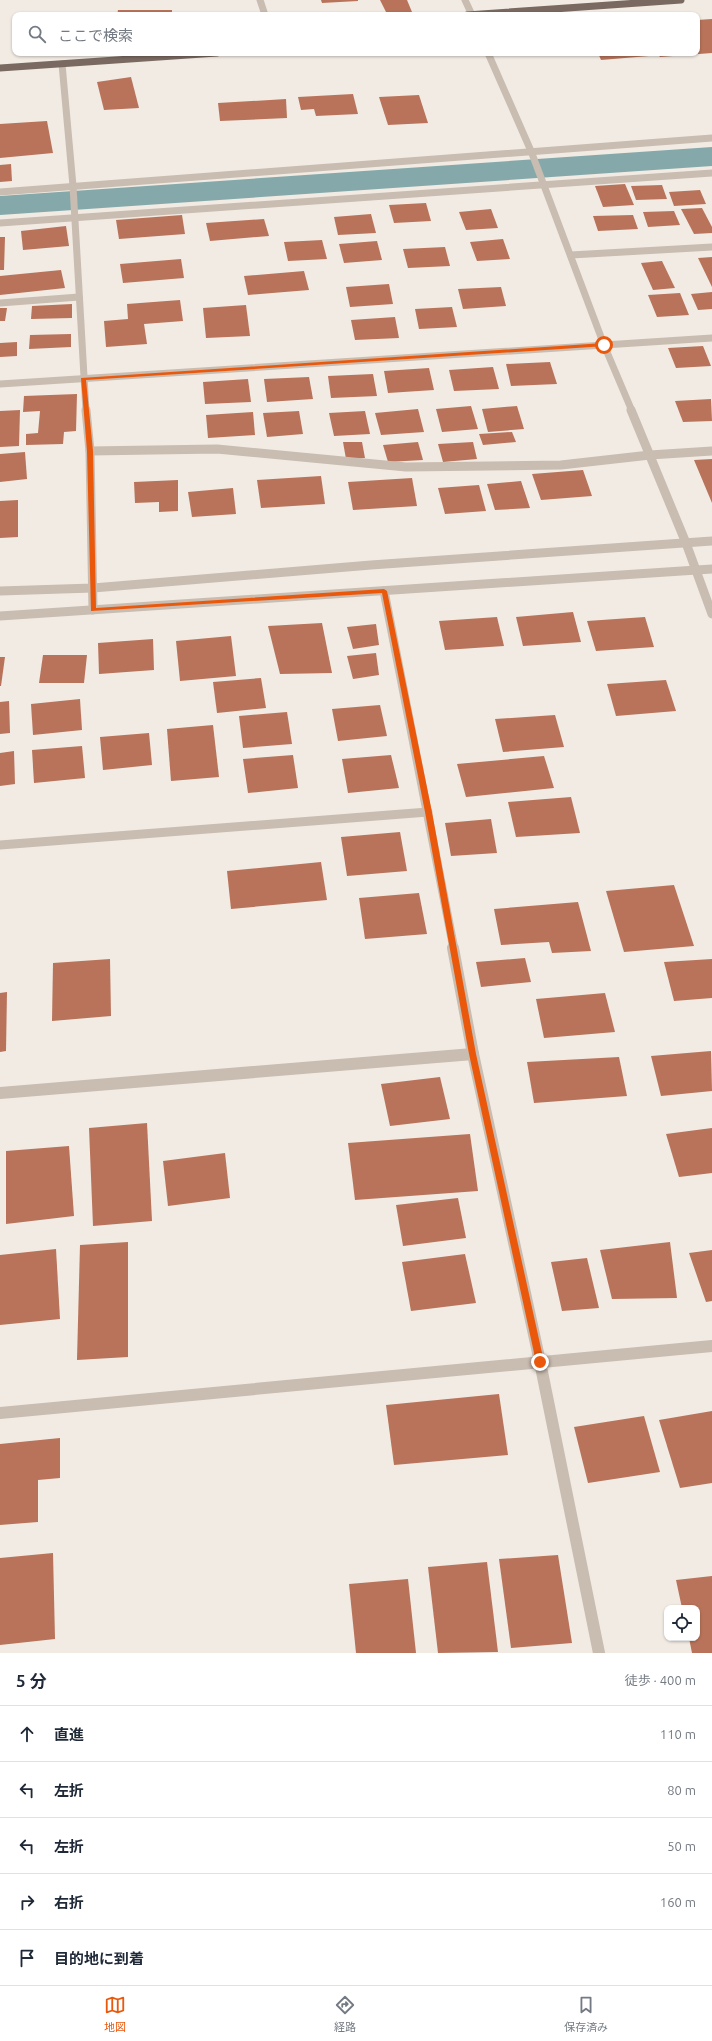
<!DOCTYPE html>
<html lang="ja">
<head>
<meta charset="utf-8">
<style>
	:root { --surface:#fff; --page:#f6f6f7; --text:#1f2937; --muted:#747a83; --line:#e0e1e3; --accent:#ea580c }
	body { margin:0; font-family:Ubuntu,"Noto Sans JP",sans-serif; background:var(--page); color:var(--text) }
	.controls { position:absolute; right:12px; bottom:12px; display:grid; overflow:hidden; border-radius:8px; box-shadow:0 1px 3px #0004 }
	.controls button { width:36px; height:36px; display:grid; place-items:center; padding:0; border:0; border-bottom:1px solid var(--line); background:var(--surface); color:var(--text); font:20px sans-serif }
	.stop { position:absolute; width:12px; height:12px; margin:-9px; border:3px solid #ea580c; border-radius:50%; background:#fff }
	.stop.end { background:#ea580c; border-color:#fff; box-shadow:0 1px 4px #0008 }
	.list { margin:0; padding:0; list-style:none }
	h2 { display:flex; justify-content:space-between; align-items:center; height:52px; margin:0; padding:0 16px; font-size:17px }
	h2 small { font-size:13px; font-weight:400; color:var(--muted) }
	.list li { display:grid; grid-template-columns:26px 1fr auto; gap:12px; align-items:center; box-sizing:border-box; height:56px; padding:0 16px; border-top:1px solid var(--line) }
	.list b { display:block; font-size:15px; white-space:nowrap }
	.list em { font-size:13px; font-style:normal; color:var(--muted) }
	.icon { flex:none; width:22px; height:22px; fill:none; stroke:currentColor; stroke-width:2; stroke-linecap:round; stroke-linejoin:round }
	.map { position:relative; flex:none; width:712px; height:1653px; overflow:hidden }
	.search { position:absolute; background:var(--surface); box-shadow:0 1px 3px #0004; left:12px; right:12px; top:12px; height:44px; display:flex; align-items:center; gap:10px; box-sizing:border-box; padding:0 14px; border-radius:8px; color:var(--muted); font-size:15px }
	.sheet { height:332px; background:var(--surface) }
	nav { display:flex; justify-content:space-around; align-items:center; box-sizing:border-box; height:56px; border-top:1px solid var(--line); background:var(--surface); font-size:11px; color:var(--muted) }
	nav a { display:grid; justify-items:center; gap:2px }
	nav .on { color:var(--accent) }
	.map>svg:first-child { display:block }
</style>
</head>
<body>
<div class="map">
<svg width="712" height="1653" viewBox="0 0 712 1653">
	<rect width="100%" height="100%" fill="#f1ebe3"/>
	<polygon fill="#85a9ab" points="712,147 712,166 0,215 0,196"/>
	<g fill="#b8735a">
		<polygon points="321,0 358,0 358,1 322,3"/>
		<polygon points="380,0 407,0 412,12 387,14"/>
		<polygon points="118,10 172,10 172,15 117,15"/>
		<polygon points="712,19 712,53 660,57 657,53 697,53 697,20"/>
		<polygon points="598,53 647,53 649,56 601,60"/>
		<polygon points="131,77 139,108 104,110 97,82"/>
		<polygon points="353,94 358,114 316,116 314,109 301,110 298,97"/>
		<polygon points="419,95 428,123 388,125 379,97"/>
		<polygon points="286,99 287,118 220,121 218,103"/>
		<polygon points="47,121 53,153 0,158 0,124"/>
		<polygon points="11,164 12,181 0,182 0,165"/>
		<polygon points="625,184 634,205 603,207 595,186"/>
		<polygon points="662,185 667,199 636,200 631,186"/>
		<polygon points="700,190 706,204 674,206 669,192"/>
		<polygon points="426,203 431,221 394,223 389,205"/>
		<polygon points="702,208 712,227 712,233 694,234 681,209"/>
		<polygon points="491,209 498,228 466,230 459,212"/>
		<polygon points="674,211 680,225 648,227 643,212"/>
		<polygon points="371,214 376,233 338,235 334,217"/>
		<polygon points="182,215 185,234 119,239 116,220"/>
		<polygon points="633,215 638,229 598,231 593,216"/>
		<polygon points="264,219 269,236 210,241 206,223"/>
		<polygon points="66,226 69,246 23,250 21,231"/>
		<polygon points="0,237 5,237 4,270 0,270"/>
		<polygon points="503,239 510,259 477,261 470,242"/>
		<polygon points="322,240 327,259 288,261 284,242"/>
		<polygon points="377,241 382,260 344,263 339,244"/>
		<polygon points="445,247 450,266 408,268 403,249"/>
		<polygon points="712,257 712,287 698,258"/>
		<polygon points="181,259 184,278 123,283 120,264"/>
		<polygon points="662,261 675,288 653,290 641,263"/>
		<polygon points="61,270 65,288 0,295 0,276"/>
		<polygon points="304,271 309,290 248,295 244,276"/>
		<polygon points="389,284 393,304 350,307 346,287"/>
		<polygon points="501,287 506,306 463,309 458,289"/>
		<polygon points="712,292 712,309 698,310 691,294"/>
		<polygon points="680,293 689,315 657,317 648,295"/>
		<polygon points="180,300 183,321 144,324 147,344 106,347 104,321 128,319 127,304"/>
		<polygon points="72,304 72,318 31,319 32,306"/>
		<polygon points="246,305 250,336 206,338 203,308"/>
		<polygon points="452,307 457,327 419,329 415,309"/>
		<polygon points="0,308 7,308 5,321 0,321"/>
		<polygon points="395,317 399,338 355,340 351,320"/>
		<polygon points="71,334 71,347 29,349 30,335"/>
		<polygon points="17,342 17,356 0,357 0,343"/>
		<polygon points="703,346 711,366 676,368 668,348"/>
		<polygon points="550,362 557,384 511,386 506,364"/>
		<polygon points="493,367 499,389 454,391 449,370"/>
		<polygon points="429,368 434,390 388,393 384,371"/>
		<polygon points="373,374 377,396 331,398 328,376"/>
		<polygon points="309,377 313,399 267,402 264,379"/>
		<polygon points="248,379 251,402 205,404 203,382"/>
		<polygon points="77,394 76,431 64,432 63,444 26,445 26,434 38,433 40,411 23,412 24,396"/>
		<polygon points="711,399 712,421 683,422 675,401"/>
		<polygon points="471,406 478,429 442,432 436,409"/>
		<polygon points="517,406 524,429 488,432 482,409"/>
		<polygon points="418,409 424,432 381,435 375,413"/>
		<polygon points="20,410 19,446 0,447 0,411"/>
		<polygon points="299,411 303,434 267,437 263,413"/>
		<polygon points="365,411 370,434 334,436 329,413"/>
		<polygon points="253,412 255,435 208,438 206,415"/>
		<polygon points="512,432 516,442 483,445 479,434"/>
		<polygon points="343,442 362,442 365,458 346,459"/>
		<polygon points="418,442 423,460 388,462 383,445"/>
		<polygon points="473,442 477,459 443,462 438,444"/>
		<polygon points="25,452 27,479 0,482 0,454"/>
		<polygon points="712,459 712,503 694,460"/>
		<polygon points="583,470 592,496 541,500 532,474"/>
		<polygon points="321,476 325,504 261,508 257,480"/>
		<polygon points="412,478 417,506 353,510 348,482"/>
		<polygon points="178,480 178,511 159,512 159,502 135,503 134,482"/>
		<polygon points="521,481 530,508 495,510 487,484"/>
		<polygon points="479,485 486,511 445,514 438,488"/>
		<polygon points="233,488 236,514 192,517 188,492"/>
		<polygon points="18,500 18,537 0,538 0,501"/>
		<polygon points="573,612 581,642 523,646 516,617"/>
		<polygon points="497,617 504,646 445,650 439,621"/>
		<polygon points="645,617 654,647 596,651 587,621"/>
		<polygon points="322,623 332,673 280,674 268,626"/>
		<polygon points="376,624 379,645 353,649 347,627"/>
		<polygon points="231,636 236,676 180,681 176,641"/>
		<polygon points="153,639 154,670 99,674 98,643"/>
		<polygon points="376,653 379,675 353,679 347,656"/>
		<polygon points="43,655 87,655 84,683 39,683"/>
		<polygon points="0,657 5,657 1,686 0,686"/>
		<polygon points="261,678 266,708 217,713 213,682"/>
		<polygon points="666,680 676,711 616,716 607,684"/>
		<polygon points="80,699 82,730 33,735 31,704"/>
		<polygon points="9,701 10,733 0,734 0,702"/>
		<polygon points="380,705 387,736 338,741 332,709"/>
		<polygon points="287,712 292,744 243,748 239,716"/>
		<polygon points="555,715 564,747 503,752 495,719"/>
		<polygon points="213,725 219,777 171,781 167,729"/>
		<polygon points="149,733 152,765 103,770 100,737"/>
		<polygon points="82,746 85,778 34,783 32,750"/>
		<polygon points="14,751 15,784 0,786 0,753"/>
		<polygon points="293,755 298,788 248,793 243,759"/>
		<polygon points="391,755 399,788 348,793 342,759"/>
		<polygon points="544,756 554,788 466,797 457,764"/>
		<polygon points="571,797 580,833 516,837 508,802"/>
		<polygon points="491,819 497,853 451,856 445,823"/>
		<polygon points="400,832 407,871 347,876 341,837"/>
		<polygon points="321,862 327,900 231,909 227,871"/>
		<polygon points="674,885 694,946 624,952 606,891"/>
		<polygon points="419,893 427,934 365,939 359,898"/>
		<polygon points="578,902 591,951 552,953 549,942 501,945 494,909"/>
		<polygon points="525,958 531,982 481,987 476,962"/>
		<polygon points="110,959 111,1016 52,1021 53,963"/>
		<polygon points="712,959 712,998 674,1001 664,962"/>
		<polygon points="7,992 6,1051 0,1052 0,993"/>
		<polygon points="605,993 615,1032 544,1038 536,999"/>
		<polygon points="711,1051 712,1091 661,1096 651,1056"/>
		<polygon points="619,1057 627,1096 534,1103 527,1062"/>
		<polygon points="440,1077 450,1119 390,1126 381,1084"/>
		<polygon points="147,1123 152,1221 93,1226 89,1128"/>
		<polygon points="712,1128 712,1173 679,1177 666,1134"/>
		<polygon points="470,1134 478,1191 355,1200 348,1143"/>
		<polygon points="69,1146 74,1216 6,1224 6,1151"/>
		<polygon points="225,1153 230,1198 168,1206 163,1161"/>
		<polygon points="458,1198 466,1238 403,1246 396,1205"/>
		<polygon points="128,1242 128,1357 77,1360 80,1245"/>
		<polygon points="670,1242 677,1298 612,1299 600,1250"/>
		<polygon points="56,1249 60,1319 0,1325 0,1255"/>
		<polygon points="712,1250 712,1301 706,1302 689,1253"/>
		<polygon points="465,1254 476,1303 411,1311 402,1262"/>
		<polygon points="587,1258 599,1308 562,1311 551,1262"/>
		<polygon points="499,1394 508,1455 394,1465 386,1405"/>
		<polygon points="712,1411 712,1483 680,1488 659,1420"/>
		<polygon points="644,1416 660,1472 588,1483 574,1427"/>
		<polygon points="60,1438 60,1478 38,1480 38,1522 0,1525 0,1444"/>
		<polygon points="53,1553 55,1639 0,1645 0,1558"/>
		<polygon points="558,1555 572,1643 511,1648 499,1559"/>
		<polygon points="487,1562 498,1652 438,1653 428,1567"/>
		<polygon points="712,1576 712,1653 692,1653 689,1638 697,1638 697,1608 682,1608 676,1580"/>
		<polygon points="408,1579 416,1653 356,1653 349,1584"/>
	</g>
	<g fill="none" stroke-linecap="round" stroke-linejoin="round">
		<g stroke="#c9bcb0" stroke-width="7">
			<polyline points="260,0 265,15"/>
			<polyline points="465,0 472,15"/>
			<polyline points="488,53 531,151 604,345 632,411"/>
			<polyline points="62,64 73,186 86,411"/>
			<polyline points="0,192 712,138"/>
			<polyline points="0,223 712,173"/>
			<polyline points="571,255 712,247"/>
			<polyline points="0,303 79,297"/>
			<polyline points="0,384 712,338"/>
		</g>
		<g stroke="#c9bcb0" stroke-width="9">
			<polyline points="86,410 90,451 93,610"/>
			<polyline points="631,410 686,543 712,614"/>
			<polyline points="90,451 217,449 406,467 561,465 650,455 712,451"/>
			<polyline points="0,591 93,588 371,565 712,541"/>
			<polyline points="384,591 454,949"/>
			<polyline points="0,616 712,569"/>
			<polyline points="0,845 428,812"/>
		</g>
		<g stroke="#c9bcb0" stroke-width="12">
			<polyline points="453,948 473,1054 540,1362 599,1653"/>
			<polyline points="0,1093 473,1054"/>
			<polyline points="0,1413 712,1346"/>
		</g>
		<g stroke="#796960" stroke-width="7">
			<polyline points="467,15 681,0"/>
			<polyline points="0,68 217,53"/>
		</g>
	</g>
	<polygon fill="#ea580c" points="604,343 606,346 86,380 93,451 96,608 384,589 387,591 432,812 476,1054 544,1362 540,1365 536,1362 469,1054 425,812 382,593 91,611 87,451 81,378"/>
</svg>
<div class="controls">
<button><svg class="icon" aria-label="locate" viewBox="0 0 24 24"><circle cx="12" cy="12" r="6"/><path d="M12 2v4M12 18v4M2 12h4M18 12h4"/></svg></button>
</div>
<div class="stop" style="left:604px;top:345px"></div>
<div class="stop end" style="left:540px;top:1362px"></div>
<div class="search"><svg class="icon" aria-label="search" viewBox="0 0 24 24"><circle cx="10" cy="10" r="6"/><path d="M15 15l6 6"/></svg>ここで検索</div>
</div>
<section class="sheet">
<h2>5 分<small>徒歩 · 400 m</small></h2>
<ul class="list">
<li><svg class="icon" aria-label="ahead" viewBox="0 0 24 24"><path d="M12 20V5M6 11l6-6 6 6"/></svg><div><b>直進</b></div><em>110 m</em></li>
<li><svg class="icon" aria-label="left" viewBox="0 0 24 24"><path d="M17 20v-9H6M10 6l-5 5 5 5"/></svg><div><b>左折</b></div><em>80 m</em></li>
<li><svg class="icon" aria-label="left" viewBox="0 0 24 24"><path d="M17 20v-9H6M10 6l-5 5 5 5"/></svg><div><b>左折</b></div><em>50 m</em></li>
<li><svg class="icon" aria-label="right" viewBox="0 0 24 24"><path d="M7 20v-9h11M14 6l5 5-5 5"/></svg><div><b>右折</b></div><em>160 m</em></li>
<li><svg class="icon" aria-label="arrive" viewBox="0 0 24 24"><path d="M6 21V4h12l-3 4 3 4H6"/></svg><div><b>目的地に到着</b></div></li>
</ul>
</section>
<nav>
<a class="on"><svg class="icon" aria-label="map" viewBox="0 0 24 24"><path d="M3 6l6-2 6 2 6-2v14l-6 2-6-2-6 2zM9 4v14M15 6v14"/></svg>地図</a>
<a><svg class="icon" aria-label="directions" viewBox="0 0 24 24"><path d="M12 3l9 9-9 9-9-9zM9 14v-3h6M13 9l2 2-2 2"/></svg>経路</a>
<a><svg class="icon" aria-label="saved" viewBox="0 0 24 24"><path d="M7 4h10v16l-5-4-5 4z"/></svg>保存済み</a>
</nav>
</body>
</html>
